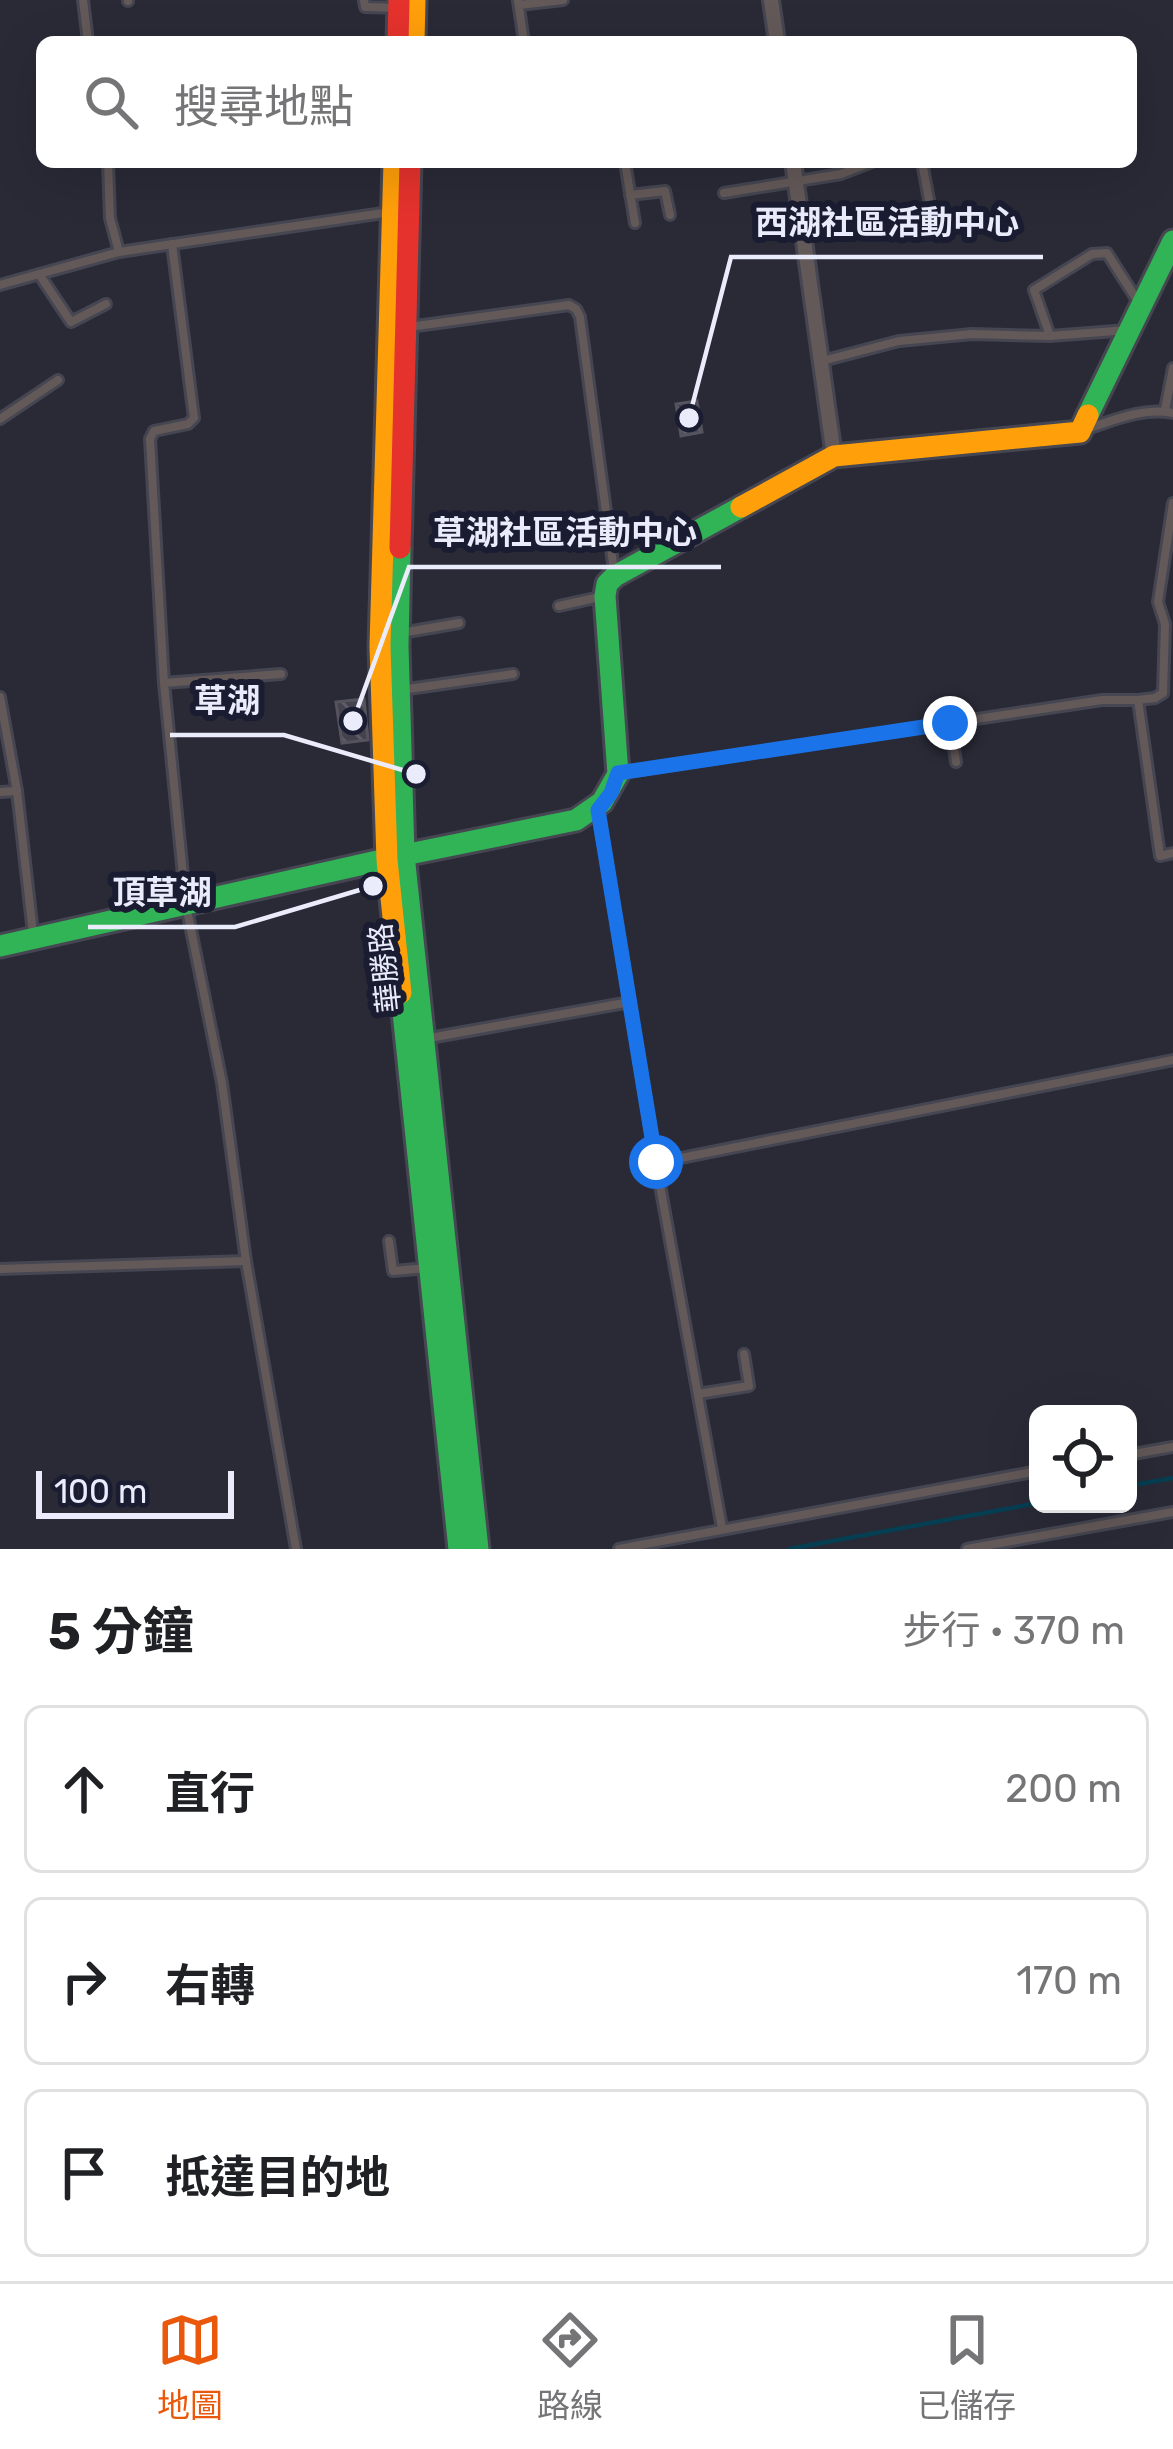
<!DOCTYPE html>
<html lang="zh-TW">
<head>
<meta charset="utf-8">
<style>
	:root { --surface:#fff; --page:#f6f6f6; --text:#202124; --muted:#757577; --line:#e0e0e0; --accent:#ea580c }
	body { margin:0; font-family:Rubik,"Noto Sans TC",sans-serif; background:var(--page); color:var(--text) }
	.controls { position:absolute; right:36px; bottom:36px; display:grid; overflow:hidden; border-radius:18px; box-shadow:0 12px 48px #0002 }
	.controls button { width:108px; height:108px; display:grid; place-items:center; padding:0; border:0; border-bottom:3px solid var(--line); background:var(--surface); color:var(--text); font:60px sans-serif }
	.scale { position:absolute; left:36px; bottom:30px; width:198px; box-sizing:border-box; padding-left:12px; border:6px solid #eaecfb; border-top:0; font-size:33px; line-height:42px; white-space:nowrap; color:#eaecfb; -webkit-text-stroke:9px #1a1c31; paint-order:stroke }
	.stop { position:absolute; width:36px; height:36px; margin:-27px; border:9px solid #1a73e8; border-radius:50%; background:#fff }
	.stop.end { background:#1a73e8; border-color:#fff; box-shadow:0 3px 12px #0008 }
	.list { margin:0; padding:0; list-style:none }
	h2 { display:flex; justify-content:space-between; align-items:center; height:156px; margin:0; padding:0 48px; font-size:51px }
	h2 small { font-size:39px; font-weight:400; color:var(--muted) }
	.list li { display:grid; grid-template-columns:78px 1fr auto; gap:36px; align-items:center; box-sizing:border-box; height:168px; margin:0 24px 24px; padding:0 24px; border:3px solid var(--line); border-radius:18px }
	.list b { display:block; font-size:45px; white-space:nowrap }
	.list em { font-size:39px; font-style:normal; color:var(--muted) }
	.icon { flex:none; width:66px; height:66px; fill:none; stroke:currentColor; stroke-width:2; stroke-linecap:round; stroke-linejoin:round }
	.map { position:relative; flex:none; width:1173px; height:1549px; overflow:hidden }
	.search { position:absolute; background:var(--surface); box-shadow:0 12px 48px #0002; left:36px; right:36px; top:36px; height:132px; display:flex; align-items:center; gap:30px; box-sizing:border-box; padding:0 42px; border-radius:18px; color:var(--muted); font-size:45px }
	.sheet { height:732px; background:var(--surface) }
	nav { display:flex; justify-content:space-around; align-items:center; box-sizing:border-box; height:168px; border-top:3px solid var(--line); background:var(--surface); font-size:33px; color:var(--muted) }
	nav a { display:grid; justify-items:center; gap:6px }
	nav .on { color:var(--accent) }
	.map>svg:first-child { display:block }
</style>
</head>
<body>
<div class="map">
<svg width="1173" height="1549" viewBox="0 0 1173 1549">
	<defs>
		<pattern id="building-back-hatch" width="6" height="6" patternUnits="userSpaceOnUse" patternTransform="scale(3)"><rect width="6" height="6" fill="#44434d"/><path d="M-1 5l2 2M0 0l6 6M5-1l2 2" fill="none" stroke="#5f5e68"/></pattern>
	</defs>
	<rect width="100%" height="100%" fill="#292a36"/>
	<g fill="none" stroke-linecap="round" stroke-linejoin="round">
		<g stroke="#063e52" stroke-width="4.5">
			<polyline points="1128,1486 1173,1478"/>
			<polyline points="789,1549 1038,1503"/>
		</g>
	</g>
	<g fill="url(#building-back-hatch)" stroke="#55535e" stroke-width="3">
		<polygon points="697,401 702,432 681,436 676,404"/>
		<polygon points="364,699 368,740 342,743 336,702"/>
	</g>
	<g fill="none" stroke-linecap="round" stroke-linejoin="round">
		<g stroke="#454651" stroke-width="14">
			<g id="lane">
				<polyline points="83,0 88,42"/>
				<polyline points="128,0 128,1"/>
				<polyline points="364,0 365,7 399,8"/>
				<polyline points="518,1 524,42"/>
				<polyline points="519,5 563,0"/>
				<polyline points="108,162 110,218 119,252"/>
				<polyline points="625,162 635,223"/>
				<polyline points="922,162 934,227"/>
				<polyline points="724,193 841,174 872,162"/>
				<polyline points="630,195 665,191 670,215"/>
				<polyline points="172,244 194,418 188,424 154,431 150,439 164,683 186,905 222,1083 246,1261 296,1549"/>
				<polyline points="39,274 71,322 106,304"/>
				<polyline points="0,285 119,252 390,212"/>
				<polyline points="409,327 569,305 576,309 580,317 614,571"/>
				<polyline points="1050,336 1034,290 1092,254 1107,253 1137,300"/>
				<polyline points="822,361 899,341 972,334 1050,336 1128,330"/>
				<polyline points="1165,410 1173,368"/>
				<polyline points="0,419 58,380"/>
				<path d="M 1087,429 C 1114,420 1144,407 1173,413"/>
				<polyline points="559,606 604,596"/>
				<polyline points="401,633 459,623"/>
				<polyline points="164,683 281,674"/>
				<polyline points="401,690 513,674"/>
				<polyline points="0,697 17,791 33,933"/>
				<polyline points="1138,700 1155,698 1163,693 1165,624 1158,602 1173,503"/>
				<polyline points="950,723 956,762"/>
				<polyline points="620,773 1102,700 1138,700 1160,856 1173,853"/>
				<polyline points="0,792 17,791"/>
				<polyline points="598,811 656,1163 722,1528"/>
				<polyline points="424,1039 630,1002"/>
				<polyline points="656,1163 1173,1060"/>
				<polyline points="389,1241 393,1271 428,1268"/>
				<polyline points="0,1269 246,1261"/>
				<polyline points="698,1394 749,1386 744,1354"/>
				<polyline points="1128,1455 1173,1447"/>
				<polyline points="619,1549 1038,1471"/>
				<polyline points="967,1549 1173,1512"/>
			</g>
		</g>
		<g stroke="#454651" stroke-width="20">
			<g id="street">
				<polyline points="771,0 777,42"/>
				<polyline points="793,162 834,456"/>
			</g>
		</g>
		<g stroke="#454651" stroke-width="27">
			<g id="fast">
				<polyline points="1088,415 1173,241"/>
				<polyline points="400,548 398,646 404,855 478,1549"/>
				<polyline points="0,946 404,855 576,820 602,802 618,774 605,596 607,584 615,576 741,507"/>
				<polyline points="401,993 459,1549"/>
			</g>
		</g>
		<g stroke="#454651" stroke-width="27">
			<g id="slow">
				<polyline points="414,42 415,0"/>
				<polyline points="394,162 380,646 387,860 401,993"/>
				<polyline points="741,507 834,456 1080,432 1088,415"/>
			</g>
		</g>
		<g stroke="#454651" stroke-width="27">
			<g id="jam">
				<polyline points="398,42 399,0"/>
				<polyline points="400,548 410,162"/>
			</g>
		</g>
		<use href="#lane" stroke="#635958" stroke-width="8"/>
		<use href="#street" stroke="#635958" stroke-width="14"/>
		<use href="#fast" stroke="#30b455" stroke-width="21"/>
		<use href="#slow" stroke="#ff9f0a" stroke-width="21"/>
		<use href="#jam" stroke="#e5322d" stroke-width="21"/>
	</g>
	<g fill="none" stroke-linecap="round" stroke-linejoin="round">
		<polyline stroke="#1a73e8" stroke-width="15" points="656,1162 598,810 611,793 618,773 950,723"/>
	</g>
	<g text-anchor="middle" stroke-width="12" stroke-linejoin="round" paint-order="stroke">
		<g font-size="30" fill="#eaecfb" stroke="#1a1c31">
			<text transform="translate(385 968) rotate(-96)" y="10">華勝路</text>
		</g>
	</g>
	<path fill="none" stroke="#eaecfb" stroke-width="4.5" d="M689 418L731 257H1043M353 721L409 567H721M416 774L284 735H170M373 886L235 927H88"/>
	<g fill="#eaecfb" stroke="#1a1c31" stroke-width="4.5">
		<circle cx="689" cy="418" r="12"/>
		<circle cx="353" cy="721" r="12"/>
		<circle cx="416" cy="774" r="12"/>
		<circle cx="373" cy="886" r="12"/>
	</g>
	<g font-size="33" text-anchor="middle" font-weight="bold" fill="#eaecfb" stroke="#1a1c31" stroke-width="12" stroke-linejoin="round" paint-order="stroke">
		<text x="887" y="234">西湖社區活動中心</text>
		<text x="565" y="544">草湖社區活動中心</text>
		<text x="227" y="712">草湖</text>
		<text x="162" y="904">頂草湖</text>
	</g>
</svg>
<div class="controls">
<button><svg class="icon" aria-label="locate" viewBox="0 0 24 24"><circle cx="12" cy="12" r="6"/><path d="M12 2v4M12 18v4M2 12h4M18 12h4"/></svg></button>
</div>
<div class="scale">100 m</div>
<div class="stop" style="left:656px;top:1162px"></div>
<div class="stop end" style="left:950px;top:723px"></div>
<div class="search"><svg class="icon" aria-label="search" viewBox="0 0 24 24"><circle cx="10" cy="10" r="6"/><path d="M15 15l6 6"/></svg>搜尋地點</div>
</div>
<section class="sheet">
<h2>5 分鐘<small>步行 · 370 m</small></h2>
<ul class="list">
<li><svg class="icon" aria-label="ahead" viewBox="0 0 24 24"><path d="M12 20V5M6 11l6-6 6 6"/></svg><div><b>直行</b></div><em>200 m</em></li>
<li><svg class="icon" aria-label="right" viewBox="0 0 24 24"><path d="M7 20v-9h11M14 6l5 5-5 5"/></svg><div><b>右轉</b></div><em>170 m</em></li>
<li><svg class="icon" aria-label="arrive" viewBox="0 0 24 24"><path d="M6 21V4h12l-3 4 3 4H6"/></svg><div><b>抵達目的地</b></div></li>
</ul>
</section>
<nav>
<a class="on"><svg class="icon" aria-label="map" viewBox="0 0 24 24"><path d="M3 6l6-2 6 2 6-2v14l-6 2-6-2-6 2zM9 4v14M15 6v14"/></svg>地圖</a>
<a><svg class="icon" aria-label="directions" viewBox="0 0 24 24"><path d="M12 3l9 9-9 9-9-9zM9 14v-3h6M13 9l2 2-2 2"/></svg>路線</a>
<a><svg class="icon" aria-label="saved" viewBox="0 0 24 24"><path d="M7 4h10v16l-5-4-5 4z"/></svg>已儲存</a>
</nav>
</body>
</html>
